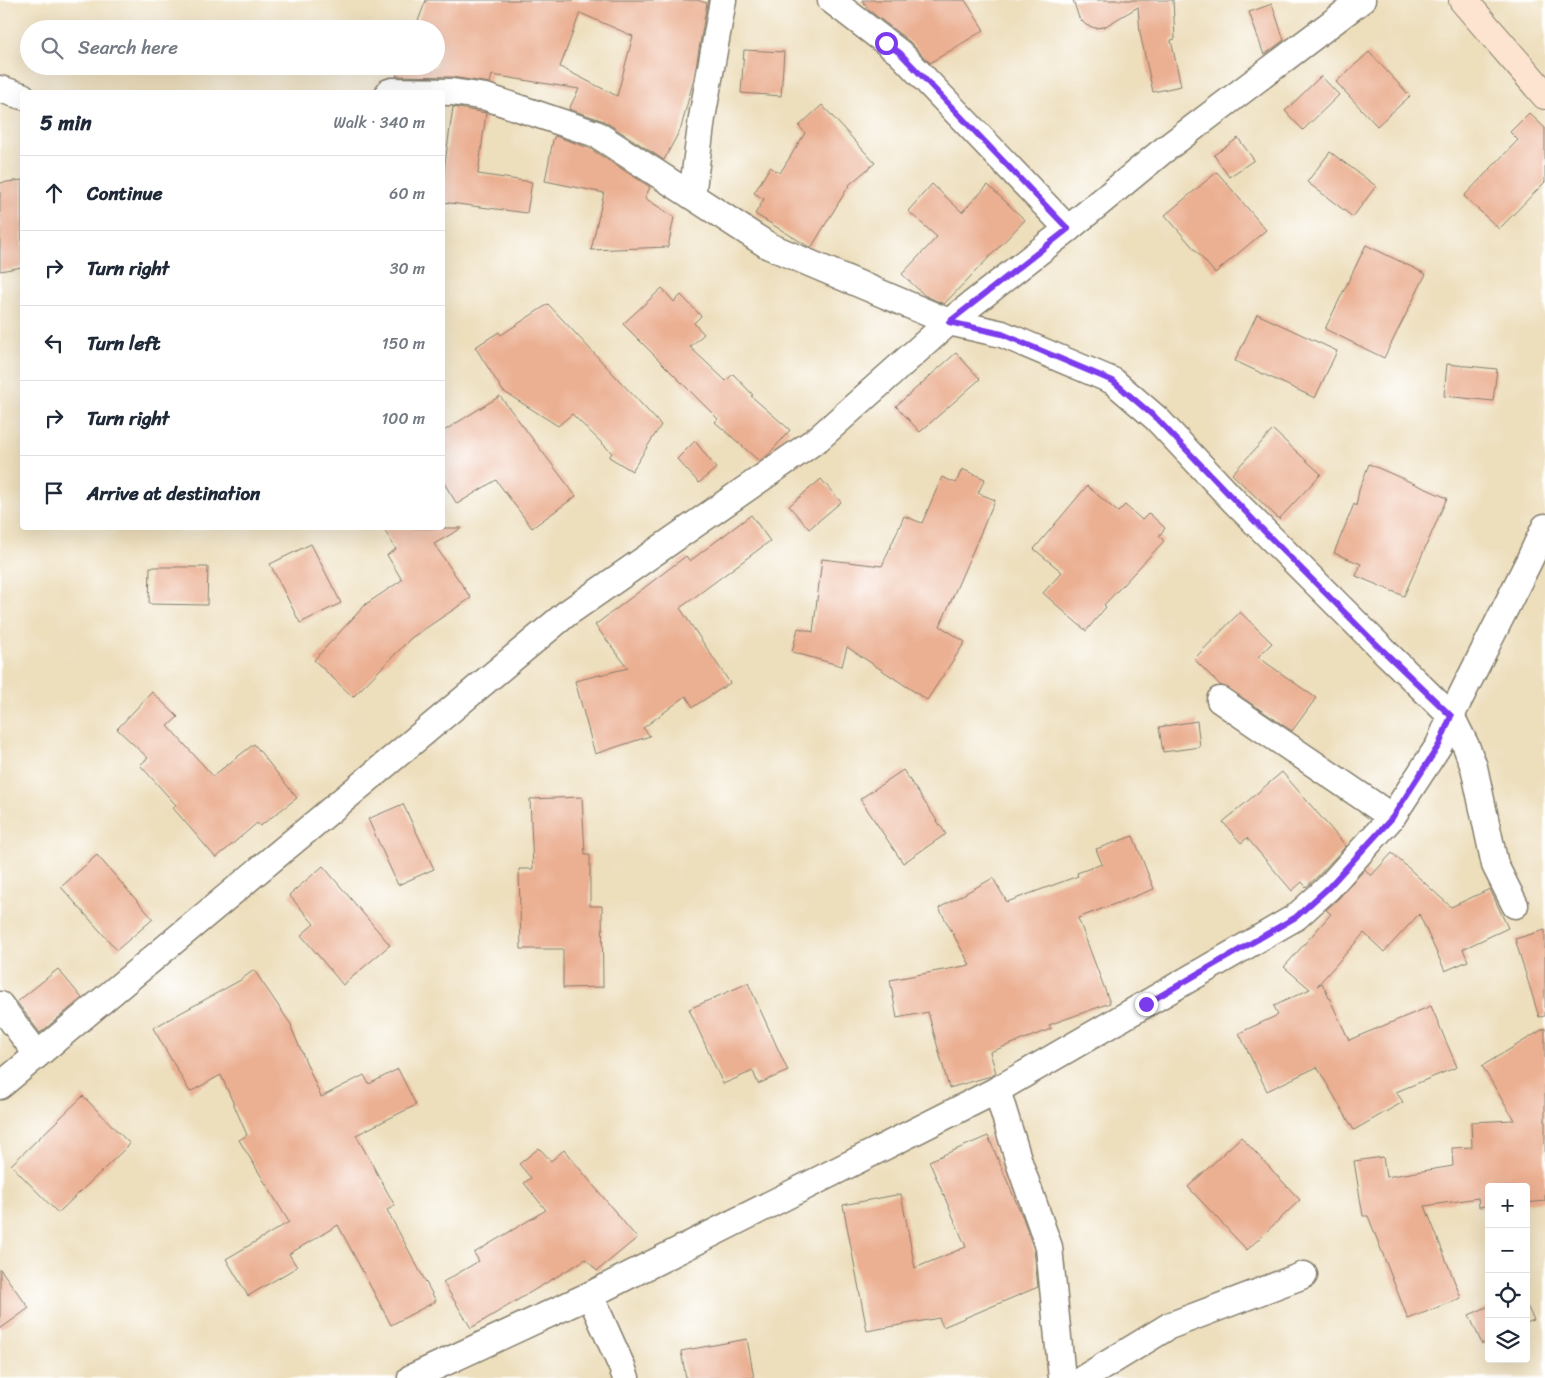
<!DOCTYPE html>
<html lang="en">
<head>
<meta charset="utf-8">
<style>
	:root { --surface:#fff; --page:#f2f2f3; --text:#1f2937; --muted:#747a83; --line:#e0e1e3 }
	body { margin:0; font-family:Sriracha,sans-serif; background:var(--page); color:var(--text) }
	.controls { position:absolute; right:15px; bottom:15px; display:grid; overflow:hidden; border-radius:5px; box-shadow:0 5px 20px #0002 }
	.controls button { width:45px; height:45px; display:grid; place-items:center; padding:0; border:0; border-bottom:1px solid var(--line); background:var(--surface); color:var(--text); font:25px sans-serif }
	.stop { position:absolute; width:15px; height:15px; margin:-11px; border:4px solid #7c3aed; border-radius:50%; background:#fff }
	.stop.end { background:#7c3aed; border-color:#fff; box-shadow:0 1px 5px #0008 }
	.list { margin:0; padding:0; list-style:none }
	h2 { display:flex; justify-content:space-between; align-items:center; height:65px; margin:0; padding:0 20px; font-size:21px }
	h2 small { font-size:16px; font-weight:400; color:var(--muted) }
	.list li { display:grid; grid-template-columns:32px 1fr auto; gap:15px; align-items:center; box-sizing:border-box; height:75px; padding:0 20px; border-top:1px solid var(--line) }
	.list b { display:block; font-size:19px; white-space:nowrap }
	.list em { font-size:16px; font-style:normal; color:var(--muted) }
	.icon { flex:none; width:28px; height:28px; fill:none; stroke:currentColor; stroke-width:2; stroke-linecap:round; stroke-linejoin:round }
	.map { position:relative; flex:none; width:1545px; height:1378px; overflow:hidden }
	.search { position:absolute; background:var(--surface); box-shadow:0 5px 20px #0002; left:20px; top:20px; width:425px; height:55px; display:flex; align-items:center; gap:12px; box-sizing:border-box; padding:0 18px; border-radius:28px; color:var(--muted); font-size:19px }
	.panel { position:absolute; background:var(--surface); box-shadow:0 5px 20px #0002; left:20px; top:90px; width:425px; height:440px; border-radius:5px }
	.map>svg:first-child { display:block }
</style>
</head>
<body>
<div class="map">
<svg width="1545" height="1378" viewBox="0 0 1545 1378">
	<rect width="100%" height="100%" fill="#fff"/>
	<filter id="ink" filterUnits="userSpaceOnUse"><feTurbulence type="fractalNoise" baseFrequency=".02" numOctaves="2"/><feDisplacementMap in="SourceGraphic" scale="10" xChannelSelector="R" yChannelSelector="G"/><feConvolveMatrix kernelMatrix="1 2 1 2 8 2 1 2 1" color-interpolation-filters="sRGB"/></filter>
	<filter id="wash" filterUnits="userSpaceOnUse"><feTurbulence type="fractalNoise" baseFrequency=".0096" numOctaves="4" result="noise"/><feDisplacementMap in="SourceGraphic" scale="20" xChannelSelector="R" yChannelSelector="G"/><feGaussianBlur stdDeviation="1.12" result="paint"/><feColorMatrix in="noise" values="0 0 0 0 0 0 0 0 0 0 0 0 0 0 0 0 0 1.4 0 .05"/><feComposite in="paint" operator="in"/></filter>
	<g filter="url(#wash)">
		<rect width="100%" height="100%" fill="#eddebc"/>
		<g id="blocks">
			<g fill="#ebaf91" fill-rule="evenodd">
				<path d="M 426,0 L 697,0 L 707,3 L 694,78 L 681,128 L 664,160 L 604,121 L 569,109 L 579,89 L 492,75 L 490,83 L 452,77 L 396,76 L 400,66 L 436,66 L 436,29 L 415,29 ZM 580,13 L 633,36 L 617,96 L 560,67 Z"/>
				<polygon points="862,0 965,0 984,30 930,63 909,41 870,11"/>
				<polygon points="1073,0 1173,0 1175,39 1171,40 1181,86 1153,92 1140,33 1138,7 1104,27 1095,28 1086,25 1079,18"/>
				<polygon points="1272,4 1284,40 1264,55 1249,12"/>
				<polygon points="744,50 784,52 781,96 741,93"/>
				<polygon points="1369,52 1410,96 1377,126 1336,82"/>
				<polygon points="1321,76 1339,95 1303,130 1285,111"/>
				<polygon points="822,105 875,163 850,184 811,248 755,214 764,199 754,193 770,167 780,173 805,133 799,126"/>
				<polygon points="453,107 486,113 478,174 532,182 527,213 442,202 442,184"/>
				<polygon points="1529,113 1545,128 1545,182 1499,229 1464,196 1518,140 1510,132"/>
				<polygon points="555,136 589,148 650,187 645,198 674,217 668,247 591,250 604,193 545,181 553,140"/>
				<polygon points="1238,138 1254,160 1229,177 1214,155"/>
				<polygon points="1330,152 1376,186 1353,217 1307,182"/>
				<polygon points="1217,172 1266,230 1215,273 1165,215"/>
				<polygon points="22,180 22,267 0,271 0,183"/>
				<polygon points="932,184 962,212 988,185 1025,220 944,304 924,295 902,274 937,237 908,211"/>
				<polygon points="1366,245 1426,274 1384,358 1325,329"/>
				<polygon points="662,288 674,302 681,295 701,316 694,323 704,334 690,347 726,381 733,374 753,395 751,396 790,430 768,455 759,461 715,422 718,419 623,324"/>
				<polygon points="548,304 661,425 632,471 609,457 612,453 572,414 558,426 503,391 475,347 499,332 501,335"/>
				<polygon points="1257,314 1337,351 1315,398 1235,361"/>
				<polygon points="956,353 980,379 920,432 896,406"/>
				<polygon points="1447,364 1497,369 1493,401 1444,396"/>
				<polygon points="500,396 576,496 532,528 496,480 457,504 442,480 442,432"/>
				<polygon points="1273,430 1321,474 1279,519 1232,474"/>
				<polygon points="695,441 716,468 699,483 677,459"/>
				<polygon points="1369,464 1447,498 1404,596 1356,576 1361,564 1334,553 1354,504 1356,506 1359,490"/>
				<polygon points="962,469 985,479 978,493 995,500 940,626 965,642 927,700 847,647 842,666 792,652 798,628 813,632 822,559 882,566 904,516 922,523 942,477 956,483"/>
				<polygon points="821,479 841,502 809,529 789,506"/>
				<polygon points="1087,486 1118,512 1125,505 1142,520 1149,513 1165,528 1159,536 1164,541 1104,605 1106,607 1086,631 1043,593 1062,572 1034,549"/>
				<polygon points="751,515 770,541 680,608 730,683 693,707 686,696 643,728 650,736 595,754 575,681 628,668 595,625 686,556 690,561"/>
				<polygon points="383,528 462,528 434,544 471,598 411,638 353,697 314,660 366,604 402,580 387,555 396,549"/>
				<polygon points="311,544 341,603 300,623 270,564"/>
				<polygon points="150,567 208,567 207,605 149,604"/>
				<polygon points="1240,612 1272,643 1258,657 1316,698 1292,731 1228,688 1220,685 1194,659"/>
				<polygon points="152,692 178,717 168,726 213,776 254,744 297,798 260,826 257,823 216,858 173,808 176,805 140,765 148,758 117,729"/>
				<polygon points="1197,721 1200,747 1163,752 1159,727"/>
				<polygon points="903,770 946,834 903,863 860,799"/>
				<polygon points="1282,772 1346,846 1317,877 1306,887 1302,882 1292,891 1247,838 1241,843 1223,822"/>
				<polygon points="582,797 585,855 590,855 590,906 602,906 603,987 563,988 563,949 521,949 519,869 533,869 530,799"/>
				<polygon points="403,804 434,869 398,885 368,819"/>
				<polygon points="1133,836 1154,889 1078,918 1110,1003 1049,1025 1051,1029 990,1052 996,1073 991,1076 949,1088 928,1012 897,1018 890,980 970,965 939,908 993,878 1007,902 1078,876 1077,873 1102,864 1096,849"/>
				<polygon points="1392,853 1451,907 1490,889 1508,928 1463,949 1468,961 1445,971 1419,914 1384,952 1364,933 1317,986 1322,983 1349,1040 1431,1006 1457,1067 1396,1092 1403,1102 1354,1130 1317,1067 1267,1091 1239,1033 1278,1015 1274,1006 1310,989 1284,967 1331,914 1326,910 1339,898 1365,869 1371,876"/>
				<polygon points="97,855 153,919 117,950 61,887"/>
				<polygon points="323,866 390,945 343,985 301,935 314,924 289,895"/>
				<polygon points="1545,930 1545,1016 1539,1017 1515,939"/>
				<polygon points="58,969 82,998 40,1033 17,1002"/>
				<polygon points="254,970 292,1026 291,1027 321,1097 364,1075 369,1084 398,1069 416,1105 356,1135 395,1206 387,1210 436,1301 391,1325 338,1225 289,1254 297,1267 248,1296 226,1259 289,1222 239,1140 247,1135 221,1075 190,1092 153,1028 239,981"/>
				<polygon points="748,983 788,1071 758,1084 753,1071 723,1084 689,1009"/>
				<polygon points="1545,1028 1545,1201 1526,1203 1526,1187 1489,1187 1489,1206 1479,1207 1478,1198 1425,1206 1461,1298 1408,1319 1368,1216 1363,1216 1354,1161 1383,1157 1386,1177 1453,1166 1452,1148 1472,1147 1471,1122 1514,1120 1482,1066"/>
				<polygon points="83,1096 130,1144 58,1213 11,1165"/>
				<polygon points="988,1136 1023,1218 1034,1250 1038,1287 943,1327 939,1318 867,1331 843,1205 901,1194 915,1268 966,1247 929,1161"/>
				<polygon points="1241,1137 1300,1200 1247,1250 1188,1187"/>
				<polygon points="539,1148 551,1161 564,1150 637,1238 597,1271 586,1259 471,1328 443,1282 479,1261 474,1253 546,1210 524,1183 531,1178 519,1164"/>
				<polygon points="0,1269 29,1308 0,1329"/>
				<polygon points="1526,1304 1534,1320 1526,1323"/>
				<polygon points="1489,1306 1489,1341 1482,1344 1469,1315"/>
				<polygon points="747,1339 754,1378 686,1378 681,1351"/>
			</g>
		</g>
	</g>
	<g filter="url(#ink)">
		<use href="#blocks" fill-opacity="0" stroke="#847d6c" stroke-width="1"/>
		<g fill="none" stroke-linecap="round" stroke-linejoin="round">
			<g stroke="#847d6c" stroke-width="29">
				<g id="street">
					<polyline points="723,0 702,118 692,196 769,246 949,322 1002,334 1113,381 1157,419 1235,502 1372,639 1451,716 1466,746 1474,767 1495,865 1515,905"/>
					<polyline points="831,0 900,53 1068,229"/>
					<polyline points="0,89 22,96"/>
					<polyline points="389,92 392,91 452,92 486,97 596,134 692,196"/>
					<polyline points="1220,700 1392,817"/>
					<polyline points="0,1005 37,1054"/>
					<polyline points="0,1086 566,614 819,438 949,322 1068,229 1160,153 1362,0"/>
					<polyline points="997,1090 1020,1165 1049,1247 1062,1378"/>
					<polyline points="590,1295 622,1367 626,1378"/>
					<polyline points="411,1378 590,1295 997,1090 1296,917 1328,888 1392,817 1439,745 1451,716 1529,561 1545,527"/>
					<polyline points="1084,1378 1169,1326 1304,1275"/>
				</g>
			</g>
			<g stroke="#847d6c" stroke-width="30">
				<polyline id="secondary" points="1463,0 1545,95"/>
			</g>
			<use href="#street" stroke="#fff" stroke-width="26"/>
			<use href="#secondary" stroke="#fde4d0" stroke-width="28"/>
		</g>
	</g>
	<g fill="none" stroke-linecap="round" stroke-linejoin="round" filter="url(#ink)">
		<polyline stroke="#7c3aed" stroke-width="6" points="886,43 900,53 1068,229 949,322 1002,334 1113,381 1157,419 1263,530 1372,640 1451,716 1439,745 1392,818 1328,888 1296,917 1146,1004"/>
	</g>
</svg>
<div class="controls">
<button>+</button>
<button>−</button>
<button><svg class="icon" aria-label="locate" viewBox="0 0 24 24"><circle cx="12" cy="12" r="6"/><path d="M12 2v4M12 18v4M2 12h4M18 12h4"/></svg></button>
<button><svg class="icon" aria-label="layers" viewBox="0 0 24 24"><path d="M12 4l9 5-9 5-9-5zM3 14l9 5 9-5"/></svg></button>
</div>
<div class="stop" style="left:886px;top:43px"></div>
<div class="stop end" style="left:1146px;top:1004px"></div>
<div class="search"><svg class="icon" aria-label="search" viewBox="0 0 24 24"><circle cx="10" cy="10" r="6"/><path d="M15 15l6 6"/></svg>Search here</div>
<section class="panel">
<h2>5 min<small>Walk · 340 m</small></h2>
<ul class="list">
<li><svg class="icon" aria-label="ahead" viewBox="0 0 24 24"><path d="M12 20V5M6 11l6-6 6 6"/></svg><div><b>Continue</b></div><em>60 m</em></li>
<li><svg class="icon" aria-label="right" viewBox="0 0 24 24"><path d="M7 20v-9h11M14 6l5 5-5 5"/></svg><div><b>Turn right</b></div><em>30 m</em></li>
<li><svg class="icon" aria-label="left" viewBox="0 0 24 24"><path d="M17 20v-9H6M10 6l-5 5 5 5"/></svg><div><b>Turn left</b></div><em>150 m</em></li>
<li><svg class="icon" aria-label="right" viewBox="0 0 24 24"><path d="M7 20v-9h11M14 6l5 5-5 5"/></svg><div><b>Turn right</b></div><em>100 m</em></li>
<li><svg class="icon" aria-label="arrive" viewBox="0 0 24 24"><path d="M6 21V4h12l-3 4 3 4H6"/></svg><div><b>Arrive at destination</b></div></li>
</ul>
</section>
</div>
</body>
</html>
